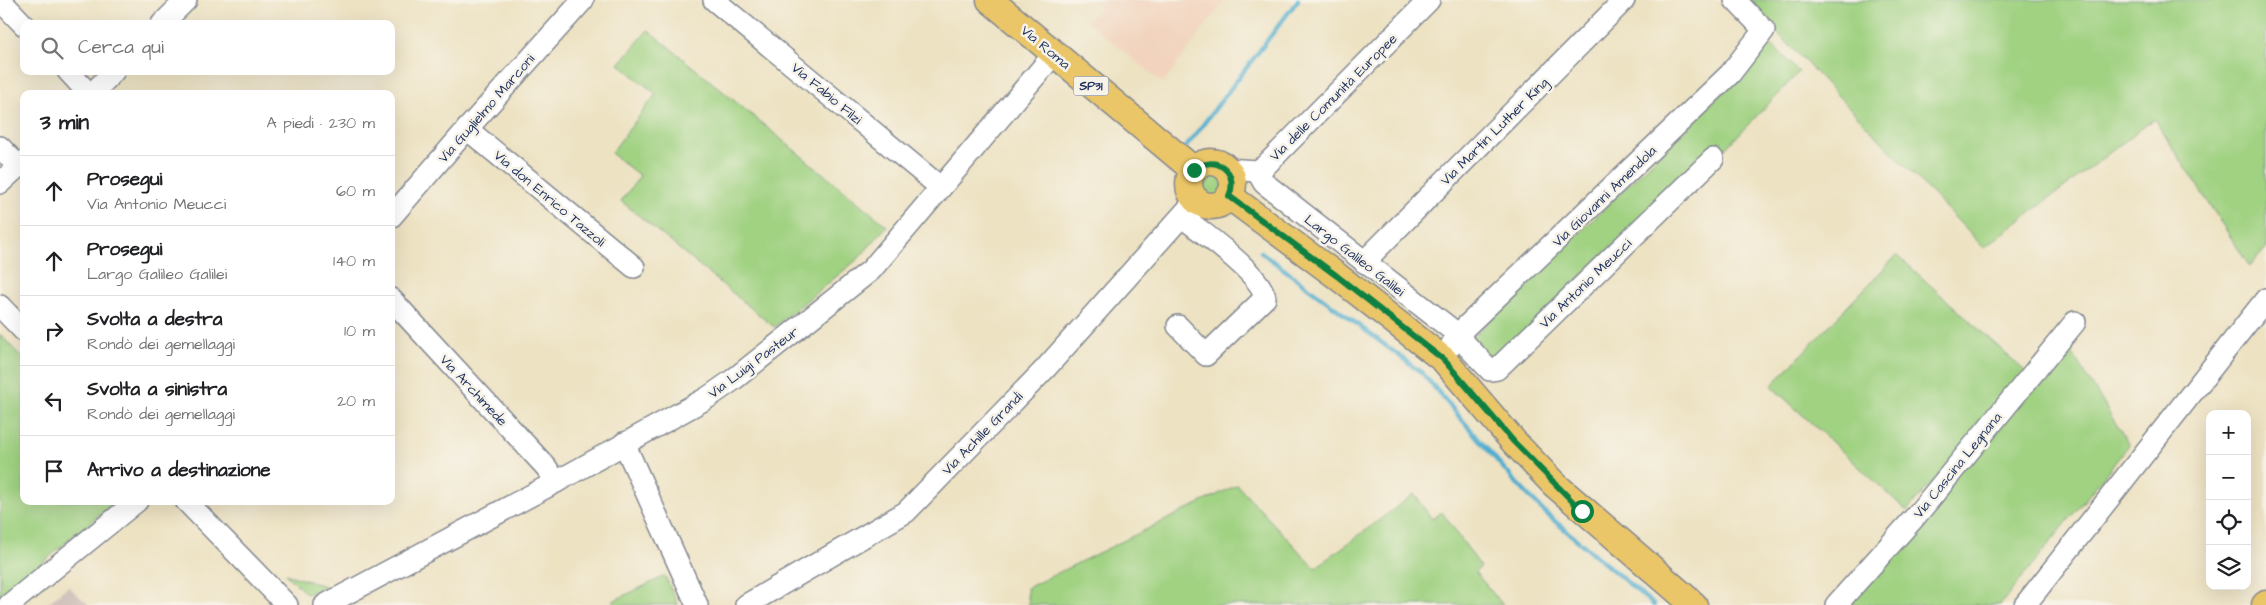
<!DOCTYPE html>
<html lang="it">
<head>
<meta charset="utf-8">
<style>
	:root { --surface:#fff; --page:#f6f6f6; --text:#202124; --muted:#757577; --line:#e0e0e0 }
	body { margin:0; font-family:"Architects Daughter",sans-serif; background:var(--page); color:var(--text) }
	.controls { position:absolute; right:15px; bottom:15px; display:grid; overflow:hidden; border-radius:10px; box-shadow:0 5px 20px #0002 }
	.controls button { width:45px; height:45px; display:grid; place-items:center; padding:0; border:0; border-bottom:1px solid var(--line); background:var(--surface); color:var(--text); font:25px sans-serif }
	.stop { position:absolute; width:15px; height:15px; margin:-11px; border:4px solid #0b8043; border-radius:50%; background:#fff }
	.stop.end { background:#0b8043; border-color:#fff; box-shadow:0 1px 5px #0008 }
	.list { margin:0; padding:0; list-style:none }
	h2 { display:flex; justify-content:space-between; align-items:center; height:65px; margin:0; padding:0 20px; font-size:21px }
	h2 small { font-size:16px; font-weight:400; color:var(--muted) }
	.list li { display:grid; grid-template-columns:32px 1fr auto; gap:15px; align-items:center; box-sizing:border-box; height:70px; padding:0 20px; border-top:1px solid var(--line) }
	.list b { display:block; font-size:19px; white-space:nowrap }
	.list p { margin:0; font-size:16px; white-space:nowrap; color:var(--muted) }
	.list em { font-size:16px; font-style:normal; color:var(--muted) }
	.icon { flex:none; width:28px; height:28px; fill:none; stroke:currentColor; stroke-width:2; stroke-linecap:round; stroke-linejoin:round }
	.map { position:relative; flex:none; width:2266px; height:605px; overflow:hidden }
	.search { position:absolute; background:var(--surface); box-shadow:0 5px 20px #0002; left:20px; top:20px; width:375px; height:55px; display:flex; align-items:center; gap:12px; box-sizing:border-box; padding:0 18px; border-radius:10px; color:var(--muted); font-size:19px }
	.panel { position:absolute; background:var(--surface); box-shadow:0 5px 20px #0002; left:20px; top:90px; width:375px; height:415px; border-radius:10px }
	.map>svg:first-child { display:block }
</style>
</head>
<body>
<div class="map">
<svg width="2266" height="605" viewBox="0 0 2266 605">
	<rect width="100%" height="100%" fill="#f7f3e8"/>
	<filter id="ink" filterUnits="userSpaceOnUse"><feTurbulence type="fractalNoise" baseFrequency=".02" numOctaves="2"/><feDisplacementMap in="SourceGraphic" scale="10" xChannelSelector="R" yChannelSelector="G"/><feConvolveMatrix kernelMatrix="1 2 1 2 8 2 1 2 1" color-interpolation-filters="sRGB"/></filter>
	<filter id="wash" filterUnits="userSpaceOnUse"><feTurbulence type="fractalNoise" baseFrequency=".0096" numOctaves="4" result="noise"/><feDisplacementMap in="SourceGraphic" scale="20" xChannelSelector="R" yChannelSelector="G"/><feGaussianBlur stdDeviation="1.12" result="paint"/><feColorMatrix in="noise" values="0 0 0 0 0 0 0 0 0 0 0 0 0 0 0 0 0 1.4 0 .05"/><feComposite in="paint" operator="in"/></filter>
	<g filter="url(#wash)">
		<rect width="100%" height="100%" fill="#ede2c2"/>
		<polygon fill="#f2d4be" points="1092,0 1225,0 1163,83 1087,21 1100,7"/>
		<polygon fill="#cfc0ba" points="68,586 89,605 46,605"/>
		<g fill="#a0d282" stroke="#5e8070">
			<polygon points="1746,0 2266,0 2266,248 2250,267 2154,119 1984,248"/>
			<polygon points="648,30 887,226 858,259 774,327 621,201 640,176 611,153 656,94 619,64"/>
			<polygon points="1769,42 1799,72 1721,153 1714,147 1494,361 1472,338 1748,68"/>
			<circle cx="1211" cy="183" r="14"/>
			<polygon points="1897,255 2027,373 1907,511 1771,386"/>
			<polygon points="0,334 24,360 24,501 116,501 0,598"/>
			<polygon points="2071,351 2129,445 2000,605 1844,605 2053,361"/>
			<polygon points="1237,485 1315,568 1414,494 1432,519 1442,512 1481,567 1475,572 1503,605 1029,605 1027,588"/>
			<polygon points="285,574 325,586 307,594"/>
			<polygon points="665,576 678,605 615,605 613,601"/>
		</g>
		<g fill="none" stroke-linecap="round" stroke-linejoin="round">
			<g stroke="#51aecf" stroke-width="4.5">
				<polyline points="1186,147 1298,0"/>
				<polyline points="1261,252 1422,373 1512,478 1544,512 1654,605"/>
			</g>
		</g>
	</g>
	<g filter="url(#ink)">
		<g fill="none" stroke-linecap="round" stroke-linejoin="round">
			<g stroke="#848890" stroke-width="24">
				<g id="minor">
					<polyline points="0,0 24,25"/>
					<polyline points="714,0 940,187"/>
					<polyline points="162,24 186,0"/>
					<polyline points="68,71 89,94"/>
					<polyline points="92,94 114,71"/>
					<polyline points="467,129 634,267"/>
					<polyline points="0,147 19,167"/>
					<polyline points="1226,169 1257,171 1265,166 1429,0"/>
					<polyline points="1257,171 1264,183 1451,329 1490,370 1497,369 1713,159"/>
					<polyline points="0,183 24,161"/>
					<polyline points="391,217 467,129 583,0"/>
					<polyline points="1364,262 1624,0"/>
					<polyline points="391,299 546,467 556,482"/>
					<polyline points="0,306 24,331"/>
					<path d="M 1178,326 L 1206,355 L 1265,298 C 1263,276 1201,231 1182,217"/>
					<polyline points="1451,346 1457,335 1730,74 1764,30 1735,0"/>
					<polyline points="624,443 697,605"/>
					<polyline points="186,501 287,605"/>
					<polyline points="9,605 137,501"/>
					<polyline points="325,605 556,482 707,398 733,380 871,270 1054,54"/>
					<polyline points="746,605 906,512 1045,369 1196,200"/>
					<polyline points="1836,605 1915,517 2075,322"/>
					<polyline points="2025,605 2266,299"/>
				</g>
			</g>
			<g stroke="#848890" stroke-width="29">
				<g id="major">
					<polyline points="990,0 1194,170"/>
					<circle cx="1211" cy="184" r="22"/>
					<polyline points="1229,196 1337,276 1444,360 1514,442 1554,484 1694,605"/>
					<polyline points="2265,605 2266,604"/>
				</g>
			</g>
			<use href="#minor" stroke="#fff" stroke-width="21"/>
			<use href="#major" stroke="#ebc669" stroke-width="26"/>
		</g>
	</g>
	<g fill="none" stroke-linecap="round" stroke-linejoin="round" filter="url(#ink)">
		<path stroke="#0b8043" stroke-width="6" d="M 1194,170 C 1214,153 1240,171 1229,196 L 1337,276 L 1444,360 L 1514,442 L 1582,511"/>
	</g>
	<g text-anchor="middle" stroke-width="5" stroke-linejoin="round" paint-order="stroke">
		<rect fill="#f7f3e8" stroke="#5d6a87" stroke-width="1" x="1073.5" y="76.5" width="35" height="19" rx="4"/>
		<g font-size="12" font-weight="bold" fill="#1b2f5e">
			<text x="1091" y="90">SP31</text>
		</g>
		<g font-size="14" fill="#1b2f5e" stroke="#f7f3e8">
			<text transform="translate(1046 47) rotate(40)" y="5">Via Roma</text>
			<text transform="translate(827 93) rotate(40)" y="5">Via Fabio Filzi</text>
			<text transform="translate(1333 97) rotate(-45)" y="5">Via delle Comunità Europee</text>
			<text transform="translate(486 108) rotate(-49)" y="5">Via Guglielmo Marconi</text>
			<text transform="translate(1494 131) rotate(-45)" y="5">Via Martin Luther King</text>
			<text transform="translate(1604 196) rotate(-44)" y="5">Via Giovanni Amendola</text>
			<text transform="translate(550 198) rotate(40)" y="5">Via don Enrico Tazzoli</text>
			<text transform="translate(1355 255) rotate(38)" y="5">Largo Galileo Galilei</text>
			<text transform="translate(1585 283) rotate(-44)" y="5">Via Antonio Meucci</text>
			<text transform="translate(753 362) rotate(-37)" y="5">Via Luigi Pasteur</text>
			<text transform="translate(474 390) rotate(47)" y="5">Via Archimede</text>
			<text transform="translate(982 433) rotate(-46)" y="5">Via Achille Grandi</text>
			<text transform="translate(1957 465) rotate(-51)" y="5">Via Cascina Legnana</text>
		</g>
	</g>
</svg>
<div class="controls">
<button>+</button>
<button>−</button>
<button><svg class="icon" aria-label="locate" viewBox="0 0 24 24"><circle cx="12" cy="12" r="6"/><path d="M12 2v4M12 18v4M2 12h4M18 12h4"/></svg></button>
<button><svg class="icon" aria-label="layers" viewBox="0 0 24 24"><path d="M12 4l9 5-9 5-9-5zM3 14l9 5 9-5"/></svg></button>
</div>
<div class="stop" style="left:1582px;top:511px"></div>
<div class="stop end" style="left:1194px;top:170px"></div>
<div class="search"><svg class="icon" aria-label="search" viewBox="0 0 24 24"><circle cx="10" cy="10" r="6"/><path d="M15 15l6 6"/></svg>Cerca qui</div>
<section class="panel">
<h2>3 min<small>A piedi · 230 m</small></h2>
<ul class="list">
<li><svg class="icon" aria-label="ahead" viewBox="0 0 24 24"><path d="M12 20V5M6 11l6-6 6 6"/></svg><div><b>Prosegui</b><p>Via Antonio Meucci</p></div><em>60 m</em></li>
<li><svg class="icon" aria-label="ahead" viewBox="0 0 24 24"><path d="M12 20V5M6 11l6-6 6 6"/></svg><div><b>Prosegui</b><p>Largo Galileo Galilei</p></div><em>140 m</em></li>
<li><svg class="icon" aria-label="right" viewBox="0 0 24 24"><path d="M7 20v-9h11M14 6l5 5-5 5"/></svg><div><b>Svolta a destra</b><p>Rondò dei gemellaggi</p></div><em>10 m</em></li>
<li><svg class="icon" aria-label="left" viewBox="0 0 24 24"><path d="M17 20v-9H6M10 6l-5 5 5 5"/></svg><div><b>Svolta a sinistra</b><p>Rondò dei gemellaggi</p></div><em>20 m</em></li>
<li><svg class="icon" aria-label="arrive" viewBox="0 0 24 24"><path d="M6 21V4h12l-3 4 3 4H6"/></svg><div><b>Arrivo a destinazione</b></div></li>
</ul>
</section>
</div>
</body>
</html>
